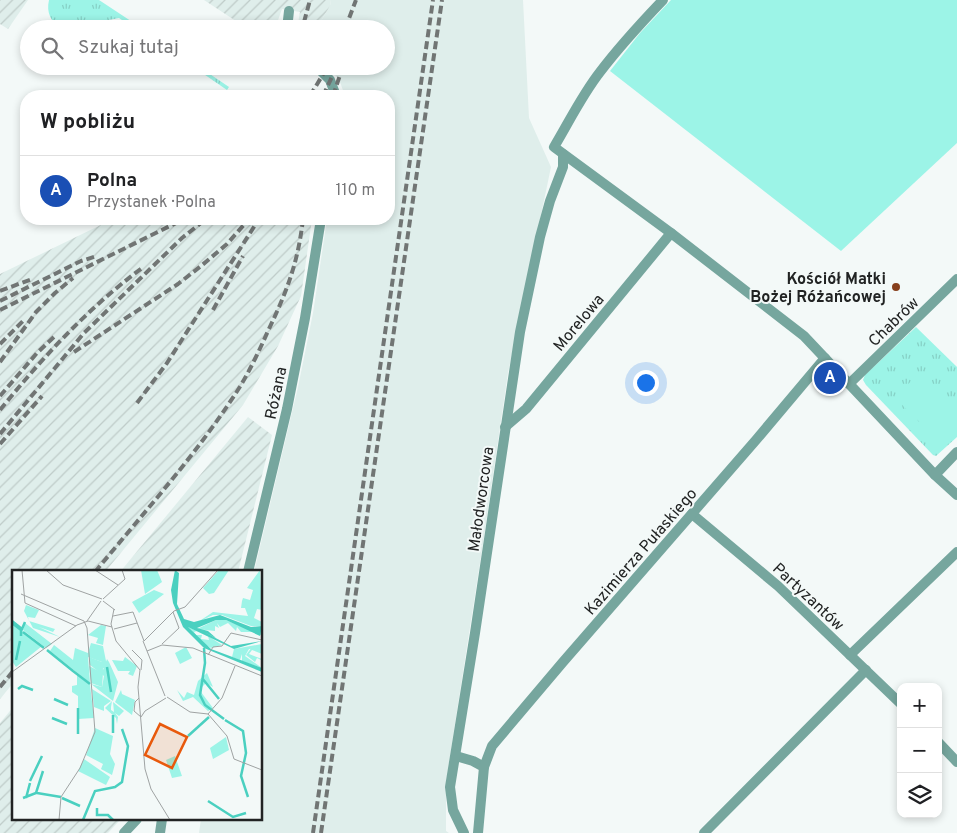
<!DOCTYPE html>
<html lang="pl">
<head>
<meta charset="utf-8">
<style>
	:root { --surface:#fff; --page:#f6f6f6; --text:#202124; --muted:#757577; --line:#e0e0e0; --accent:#d93025 }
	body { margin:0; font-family:Overpass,sans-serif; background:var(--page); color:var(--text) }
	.controls { position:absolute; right:15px; bottom:15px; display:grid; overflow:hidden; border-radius:10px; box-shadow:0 2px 8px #0003 }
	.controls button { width:45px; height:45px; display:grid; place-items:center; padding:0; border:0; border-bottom:1px solid var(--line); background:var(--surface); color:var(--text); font:25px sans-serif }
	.you { position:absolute; left:645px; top:382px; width:18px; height:18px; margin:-12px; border:4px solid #fff; border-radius:50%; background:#1a73e8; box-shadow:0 0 0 8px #1a73e833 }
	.badge { display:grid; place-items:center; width:32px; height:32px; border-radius:50%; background:var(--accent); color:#fff; font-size:16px; font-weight:700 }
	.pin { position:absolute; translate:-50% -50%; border:2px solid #fff; box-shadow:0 1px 5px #0006 }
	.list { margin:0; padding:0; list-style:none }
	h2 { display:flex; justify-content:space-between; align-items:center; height:65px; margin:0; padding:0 20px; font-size:21px }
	h2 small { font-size:16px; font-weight:400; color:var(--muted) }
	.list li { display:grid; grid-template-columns:32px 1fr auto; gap:15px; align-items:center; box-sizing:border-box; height:70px; padding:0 20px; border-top:1px solid var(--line) }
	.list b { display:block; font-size:19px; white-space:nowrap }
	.list p { margin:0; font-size:16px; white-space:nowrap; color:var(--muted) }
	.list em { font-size:16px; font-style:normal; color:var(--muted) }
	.icon { flex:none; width:28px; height:28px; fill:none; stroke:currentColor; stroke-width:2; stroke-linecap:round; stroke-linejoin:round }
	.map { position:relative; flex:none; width:957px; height:833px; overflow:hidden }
	.search { position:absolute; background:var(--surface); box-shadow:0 2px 8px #0003; left:20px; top:20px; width:375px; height:55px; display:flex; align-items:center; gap:12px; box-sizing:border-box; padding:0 18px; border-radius:28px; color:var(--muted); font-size:19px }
	.panel { position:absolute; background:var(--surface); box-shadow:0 2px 8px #0003; left:20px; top:90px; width:375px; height:135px; border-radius:20px }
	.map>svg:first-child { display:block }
</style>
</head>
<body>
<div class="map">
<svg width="957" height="833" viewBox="0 0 957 833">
	<defs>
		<pattern id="industrial-furrows" width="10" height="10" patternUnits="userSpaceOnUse" patternTransform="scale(1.25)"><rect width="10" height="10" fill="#dfeeeb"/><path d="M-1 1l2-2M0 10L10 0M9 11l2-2" fill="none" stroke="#bfccc9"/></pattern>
		<pattern id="grass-tufts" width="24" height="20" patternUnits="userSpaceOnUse" patternTransform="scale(1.25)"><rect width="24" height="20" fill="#9cf4e7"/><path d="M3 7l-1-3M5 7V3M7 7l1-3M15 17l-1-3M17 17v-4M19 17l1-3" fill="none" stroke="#86d1c6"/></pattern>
	</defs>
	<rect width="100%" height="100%" fill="#f3f9f8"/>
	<polygon fill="#dfeeeb" points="331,0 523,0 529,118 551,167 508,373 484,537 446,782 446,831 449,833 199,833 201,819 261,819 261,572 254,572 298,387 313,313 327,219 389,219 389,96 345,96 340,82 329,66 386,66 386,29 316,29 330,6"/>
	<g fill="url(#industrial-furrows)">
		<polygon points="0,0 28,0 8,29 0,24"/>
		<polygon points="204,0 331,0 330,6 316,29 297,29 300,12 282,9 277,23 271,28 248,29"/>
		<polygon points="113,219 312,219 301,296 278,346 243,405 105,572 14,572 14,682 0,699 0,274"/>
		<polygon points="248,417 272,435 238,572 120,572"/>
		<polygon points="14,706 14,819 121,819 108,833 0,833 0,723"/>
	</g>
	<g fill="url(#grass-tufts)">
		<path d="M 49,0 L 99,0 L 143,29 L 135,29 L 119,18 L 62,29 C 51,22 46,13 49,0 Z"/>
		<polygon points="192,66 198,66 229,87 227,90"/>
		<polygon points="916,327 957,367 957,437 936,456 933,455 866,385 863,380 865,375"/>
	</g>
	<g fill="#9cf4e7">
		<polygon points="671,0 957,0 957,143 841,251 610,71 640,33"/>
		<polygon points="916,376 957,416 957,435 945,447 895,398"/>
	</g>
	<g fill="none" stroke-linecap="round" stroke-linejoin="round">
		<g stroke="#76a69e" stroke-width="10">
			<path d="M 663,0 C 641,23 619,47 600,72 C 582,95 569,122 554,147 L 671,233 L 804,336 L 935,475 L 957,495"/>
			<polyline points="287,29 289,11"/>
			<polyline points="316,66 330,80 336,96"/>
			<polyline points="849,384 957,279"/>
			<polyline points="505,427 526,409 671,233"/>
			<polyline points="935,475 957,452"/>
			<polyline points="692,514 778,586 901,704"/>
			<polyline points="248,572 287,409 305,318 321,219"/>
			<polyline points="850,655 957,552"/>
			<polyline points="938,742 957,762"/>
			<polyline points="456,756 473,761 484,767 478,833"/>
			<polyline points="484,767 492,746 563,662 756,440 825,358"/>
			<polyline points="124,833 137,819"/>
			<polyline points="160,833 162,819"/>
			<polyline points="464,833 453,810 450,787 475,633 520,332 540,237 550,201 563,167 563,154"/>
			<polyline points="704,833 866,670"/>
		</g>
		<g stroke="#717574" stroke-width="4" stroke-dasharray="8 4" stroke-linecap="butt">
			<polyline points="304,22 310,0"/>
			<polyline points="345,29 356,0"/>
			<polyline points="310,96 328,66"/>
			<polyline points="323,96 337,66"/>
			<polyline points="333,96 343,66"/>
			<polyline points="0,291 32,279"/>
			<polyline points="0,301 81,261 97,256"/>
			<polyline points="0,310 184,219"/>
			<polyline points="213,310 243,256"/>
			<polyline points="0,344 23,321"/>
			<polyline points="74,352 178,284 201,266 227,244 249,219"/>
			<polyline points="0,362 36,312 55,293 73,278"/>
			<polyline points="0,396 37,353 56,335"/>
			<polyline points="137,403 167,363 259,219"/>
			<path d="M 0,410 C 43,357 87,309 142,268"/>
			<polyline points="0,434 84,333 182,238 206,219"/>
			<polyline points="0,444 42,396"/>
			<path d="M 95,572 C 145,511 199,452 241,385 C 251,368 260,349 268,331 C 287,291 298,263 303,219"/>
			<polyline points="0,687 14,670"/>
			<polyline points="313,833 433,0"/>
			<polyline points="321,833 442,0"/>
		</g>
	</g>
	<circle fill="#863f1c" stroke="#f3f9f8" stroke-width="2" cx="896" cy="287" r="5"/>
	<g text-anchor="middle" stroke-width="4" stroke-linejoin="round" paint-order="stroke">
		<g font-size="16" font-weight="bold" fill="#212323" stroke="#f3f9f8" text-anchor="end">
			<text x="886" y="284">Kościół Matki<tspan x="886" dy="18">Bożej Różańcowej</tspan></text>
		</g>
		<g font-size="16" fill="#212323" stroke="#f3f9f8">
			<text transform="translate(893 321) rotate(-44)" y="6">Chabrów</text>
			<text transform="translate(578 322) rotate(-50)" y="6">Morelowa</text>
			<text transform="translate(275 393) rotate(-78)" y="6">Różana</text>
			<text transform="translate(480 499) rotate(-82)" y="6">Małodworcowa</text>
			<text transform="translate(640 551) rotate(-49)" y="6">Kazimierza Pułaskiego</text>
			<text transform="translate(809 596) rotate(43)" y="6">Partyzantów</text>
		</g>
	</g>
	<g transform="translate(12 570)">
		<rect width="250" height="250" fill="#f3f9f8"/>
		<path d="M 129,0 L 145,0 L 150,12 L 133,24 ZM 14,35 L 27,40 L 23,48 L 16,47 L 17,51 L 43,59 L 41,62 L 27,57 L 48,67 L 21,58 L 12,41 ZM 204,50 L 214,50 L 240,61 L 250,61 L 250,66 L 244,62 L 229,62 L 225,57 L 224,61 L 216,53 L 208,57 L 205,53 L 207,58 L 203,56 L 203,61 L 185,59 ZM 89,55 L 94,56 L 91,75 L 84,73 L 86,68 L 76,65 ZM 175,56 L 185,61 L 182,62 L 184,65 L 190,65 L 189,69 L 197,70 L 196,66 L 210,75 L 199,78 L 192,74 ZM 250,74 L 250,78 L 237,79 L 233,86 L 250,98 L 230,91 L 230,84 L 228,90 L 220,87 L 222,79 ZM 113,87 L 125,96 L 121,106 L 116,104 L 118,101 L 106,101 L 100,90 L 111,91 ZM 195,103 L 201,117 L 194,113 L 190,117 L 189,122 L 201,138 L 196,141 L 181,127 L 171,131 L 165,120 L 172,128 L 175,122 L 182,125 L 186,111 ZM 109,120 L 110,124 L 123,130 L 120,145 L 103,132 ZM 100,131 L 99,137 L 99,140 L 102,142 L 101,132 L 112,141 L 107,146 L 103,143 L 106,147 L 105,154 L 104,148 L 93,138 Z" fill="#9cf4e7"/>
		<path d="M 248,0 L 250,40 L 245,39 L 242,48 L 250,52 L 250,56 L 239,56 L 210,45 L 201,45 L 186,52 L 201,42 L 236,46 L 233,38 L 229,38 L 230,31 L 231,28 L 238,30 L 241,20 L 235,18 ZM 249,76 L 250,84 L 240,80 L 237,84 L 250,89 L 250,97 L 249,90 L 245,88 L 243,92 L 234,85 L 240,77 ZM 77,87 L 90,92 L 91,100 L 95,89 L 97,92 L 106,112 L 101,131 L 79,114 L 90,117 L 92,106 L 78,95 Z" fill="#9cf4e7"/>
		<path d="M 174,77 L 180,88 L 168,94 L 163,83 ZM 214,167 L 217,180 L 201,189 L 198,178 Z" fill="#9cf4e7"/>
		<path d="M 207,0 L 217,0 L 202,23 L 197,24 L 191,18 ZM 142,20 L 152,24 L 127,43 L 120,32 ZM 0,53 L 30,76 L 4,97 L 0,91 ZM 13,53 L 40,74 L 34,78 L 11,60 ZM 79,73 L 91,76 L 95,96 L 90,99 L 90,92 L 76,87 L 78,113 L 38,81 L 42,75 L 61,90 L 63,78 L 76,83 ZM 77,96 L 91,103 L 90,117 L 79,113 ZM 65,105 L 78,115 L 82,148 L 66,149 L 66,126 L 60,122 L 60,116 L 65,115 ZM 80,119 L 99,131 L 92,136 L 92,141 L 82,137 ZM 83,158 L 101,166 L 98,184 L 103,194 L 100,205 L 89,199 L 91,194 L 74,185 ZM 163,186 L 170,206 L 160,208 L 154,190 ZM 72,189 L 98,207 L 94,215 L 66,201 Z" fill="#9cf4e7"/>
		<path d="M 163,0 L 167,3 L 165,34 L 172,49 L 182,52 L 208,45 L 239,57 L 250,56 L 248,66 L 214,50 L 204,50 L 185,58 L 196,61 L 204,68 L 192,62 L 219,76 L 250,71 L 222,79 L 176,57 L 199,79 L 250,98 L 250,102 L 192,78 L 171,57 L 161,33 L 159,20 Z" fill="#4ad0c0"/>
		<path fill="none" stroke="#4ad0c0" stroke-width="2.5" d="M 0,51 L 10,59 L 13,52M 0,53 L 9,60 L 9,66M 11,62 L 32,78M 192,78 L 193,93 L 188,125 L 193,135 L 212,149M 35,80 L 61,101M 4,90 L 8,71M 95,97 L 99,122M 61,101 L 78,114M 190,108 L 207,129M 6,119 L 10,116 L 21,120M 42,129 L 56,135M 66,138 L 66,164M 40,148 L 55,154M 213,150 L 231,161 L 234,183 L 229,206 L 236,227M 101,163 L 101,145M 176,166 L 197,147M 18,211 L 30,186M 25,223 L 49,227M 11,228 L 24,223 L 31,201M 14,228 L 18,213M 50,228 L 68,236M 196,231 L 221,247 L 234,243M 85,238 L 85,245 L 96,245 L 101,250M 71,250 L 83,221 L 103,217 L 110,212 L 116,176 L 110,159"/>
		<path fill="none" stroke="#9fa3a3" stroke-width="1" d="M 10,0 L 13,33 L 64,56M 34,0 L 51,15 L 90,29M 83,0 L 106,15M 9,24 L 72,51 L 75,58 L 83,162 L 68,198 L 49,227 L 47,250M 91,29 L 113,9 L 110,0M 91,31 L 103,40M 102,39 L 99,54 L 104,71 L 128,100M 101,46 L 121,42 L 132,71 L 162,41 L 173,37 L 206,0M 75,51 L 89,31M 102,59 L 125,53M 131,71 L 153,126M 150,74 L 167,58 L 161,42M 120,80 L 130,90 L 129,100M 135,81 L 150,75 L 181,78 L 250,106M 196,85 L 201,77 L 210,76 L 219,63 L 250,70M 128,100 L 126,117 L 133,199 L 139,219 L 158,250M 0,102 L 65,55 L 76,51 L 100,57M 155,127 L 178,142 L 196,144M 127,128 L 123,132 L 122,141 L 129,147 L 133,141 L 154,128M 196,144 L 215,166 L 222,189 L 250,200M 196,144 L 210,128 L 223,96"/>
		<path fill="#e8590c" fill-opacity="0.15" stroke="#e8590c" stroke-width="2.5" d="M 148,154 L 175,167 L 160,198 L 133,185 Z"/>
		<rect width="250" height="250" fill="none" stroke="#212323" stroke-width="2.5"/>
	</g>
</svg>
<div class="controls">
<button>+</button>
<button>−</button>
<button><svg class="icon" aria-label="layers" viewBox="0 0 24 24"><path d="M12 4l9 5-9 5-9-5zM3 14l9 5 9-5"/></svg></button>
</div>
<div class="you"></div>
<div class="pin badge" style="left:830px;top:378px;background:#1a4fb4">A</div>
<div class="search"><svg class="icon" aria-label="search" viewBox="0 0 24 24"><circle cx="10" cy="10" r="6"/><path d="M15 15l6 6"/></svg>Szukaj tutaj</div>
<section class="panel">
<h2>W pobliżu<small></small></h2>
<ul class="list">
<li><span class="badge" style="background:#1a4fb4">A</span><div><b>Polna</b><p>Przystanek · Polna</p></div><em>110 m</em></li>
</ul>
</section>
</div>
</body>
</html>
